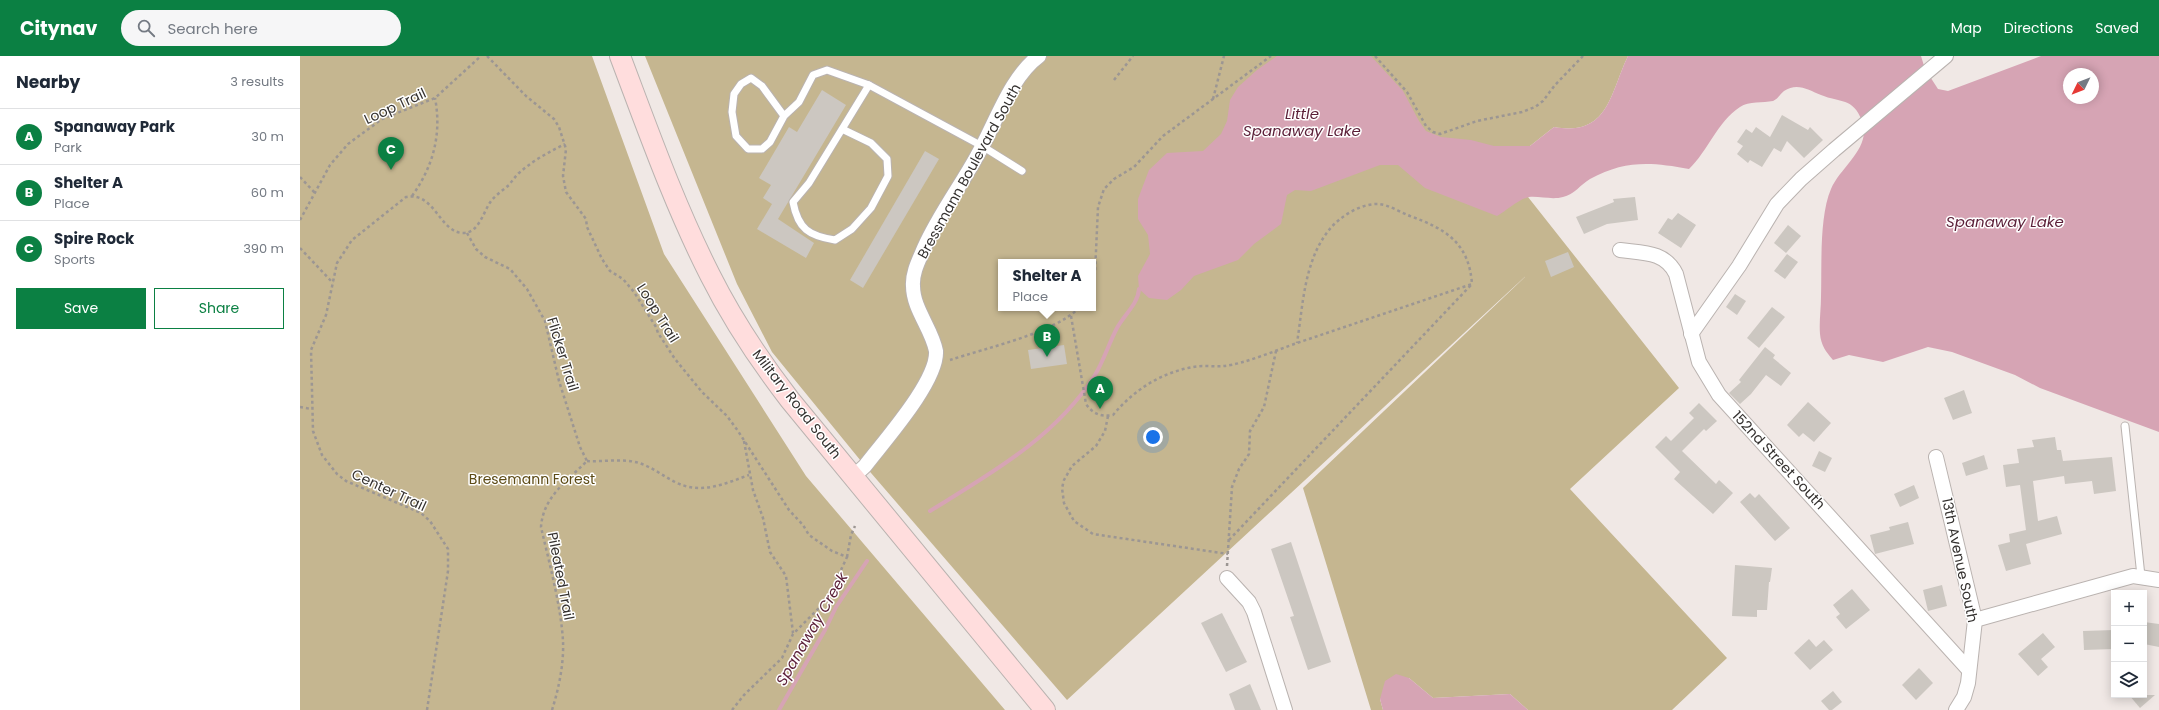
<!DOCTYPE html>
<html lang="en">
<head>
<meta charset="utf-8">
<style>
	:root { --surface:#fff; --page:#f6f6f7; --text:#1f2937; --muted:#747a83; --line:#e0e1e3; --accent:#0b8043 }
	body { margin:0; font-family:Poppins,sans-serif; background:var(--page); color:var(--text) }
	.controls { position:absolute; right:12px; bottom:12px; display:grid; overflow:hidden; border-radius:0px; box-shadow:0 2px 10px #0003 }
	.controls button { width:36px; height:36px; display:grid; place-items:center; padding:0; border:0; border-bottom:1px solid var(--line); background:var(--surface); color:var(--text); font:20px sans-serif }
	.compass { position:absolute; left:1763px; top:12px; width:36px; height:36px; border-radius:50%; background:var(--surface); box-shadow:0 2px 10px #0003; rotate:227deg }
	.you { position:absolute; left:853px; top:381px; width:14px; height:14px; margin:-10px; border:3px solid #fff; border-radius:50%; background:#1a73e8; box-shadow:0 0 0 6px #1a73e833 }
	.badge { display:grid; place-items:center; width:26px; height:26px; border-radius:50%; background:var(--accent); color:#fff; font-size:13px; font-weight:700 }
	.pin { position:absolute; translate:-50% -33px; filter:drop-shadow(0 1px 2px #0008) }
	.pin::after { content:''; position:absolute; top:21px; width:14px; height:12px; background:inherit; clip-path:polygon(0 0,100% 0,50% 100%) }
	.popup { position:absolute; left:698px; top:203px; width:98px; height:52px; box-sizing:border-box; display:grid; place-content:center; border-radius:0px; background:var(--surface); filter:drop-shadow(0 1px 3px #0005); font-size:13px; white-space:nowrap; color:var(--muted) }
	.popup b { font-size:15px; color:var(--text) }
	.popup::after { content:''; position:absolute; left:50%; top:100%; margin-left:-8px; border:8px solid transparent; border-top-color:var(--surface) }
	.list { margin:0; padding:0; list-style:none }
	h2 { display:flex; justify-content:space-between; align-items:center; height:52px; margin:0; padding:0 16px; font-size:17px }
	h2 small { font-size:13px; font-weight:400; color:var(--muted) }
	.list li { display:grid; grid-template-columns:26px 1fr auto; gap:12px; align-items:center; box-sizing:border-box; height:56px; padding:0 16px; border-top:1px solid var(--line) }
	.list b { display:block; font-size:15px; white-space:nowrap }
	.list p { margin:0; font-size:13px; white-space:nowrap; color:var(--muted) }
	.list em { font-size:13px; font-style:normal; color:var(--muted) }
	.actions { display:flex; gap:8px; padding:12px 16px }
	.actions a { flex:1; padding:9px 0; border:1px solid var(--accent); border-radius:0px; text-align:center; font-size:14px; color:var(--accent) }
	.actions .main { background:var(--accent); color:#fff }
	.icon { flex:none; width:22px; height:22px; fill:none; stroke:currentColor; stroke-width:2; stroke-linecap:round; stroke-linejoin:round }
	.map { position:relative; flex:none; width:1859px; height:654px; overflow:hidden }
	header { display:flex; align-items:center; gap:24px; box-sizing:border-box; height:56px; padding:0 20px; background:var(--accent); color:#fff }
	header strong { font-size:19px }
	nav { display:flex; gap:22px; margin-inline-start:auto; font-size:14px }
	.search { width:280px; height:36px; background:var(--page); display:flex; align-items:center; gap:10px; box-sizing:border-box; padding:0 14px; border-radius:22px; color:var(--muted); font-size:15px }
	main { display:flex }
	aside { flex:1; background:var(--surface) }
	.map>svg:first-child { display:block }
</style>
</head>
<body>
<header>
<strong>Citynav</strong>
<div class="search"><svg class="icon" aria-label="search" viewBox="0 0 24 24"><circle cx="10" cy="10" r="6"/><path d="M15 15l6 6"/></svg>Search here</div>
<nav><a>Map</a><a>Directions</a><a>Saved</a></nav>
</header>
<main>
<aside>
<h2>Nearby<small>3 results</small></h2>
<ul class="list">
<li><span class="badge">A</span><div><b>Spanaway Park</b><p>Park</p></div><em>30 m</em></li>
<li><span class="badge">B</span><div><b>Shelter A</b><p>Place</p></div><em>60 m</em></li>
<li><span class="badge">C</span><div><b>Spire Rock</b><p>Sports</p></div><em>390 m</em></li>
</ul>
<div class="actions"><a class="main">Save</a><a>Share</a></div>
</aside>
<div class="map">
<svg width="1859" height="654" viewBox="0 0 1859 654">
	<rect width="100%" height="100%" fill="#f0e8e5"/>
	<g fill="#c5b690" fill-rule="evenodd">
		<polygon points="0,0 292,0 364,198 506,420 705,654 0,654"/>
		<path d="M 345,0 L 1328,0 C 1310,37 1309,81 1254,71 L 1230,90 L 1228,141 L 1379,332 L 1270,433 L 1427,602 L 1372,654 L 1228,654 L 1210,638 L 1133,642 L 1109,622 L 1080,643 L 1083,654 L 1071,654 L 1003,432 L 1228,218 L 767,644 L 565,410 L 472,296 L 437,228 ZM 701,206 L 793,206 L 793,252 L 701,252 Z"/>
	</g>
	<g fill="#d6a4b4" fill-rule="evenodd">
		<path d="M 977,0 L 1071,0 L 1103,35 L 1119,65 L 1126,75 L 1141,81 L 1171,84 L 1194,90 L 1230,90 L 1254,71 C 1309,81 1310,37 1328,0 L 1621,0 L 1625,13 L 1638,33 L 1648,35 L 1741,0 L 1859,0 L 1859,376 L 1740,332 L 1715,319 L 1652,296 L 1628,291 L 1583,306 L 1549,299 L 1533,304 C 1526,296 1521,289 1520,278 C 1519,266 1521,253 1521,241 C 1522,211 1519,161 1531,133 C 1541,110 1572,92 1562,65 C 1553,41 1540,47 1521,39 C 1509,34 1497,26 1484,35 C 1480,38 1478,43 1473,45 C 1463,47 1449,45 1440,51 C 1417,66 1408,95 1389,113 C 1351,106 1325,104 1290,123 C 1281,128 1274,139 1263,141 C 1252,144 1240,140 1229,141 C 1219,143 1206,155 1197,160 L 1125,132 L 1098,109 L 1080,109 L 1011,135 L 995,134 L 987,139 L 981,168 L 954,188 L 938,204 L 894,220 L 881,234 L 867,244 L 849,242 L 839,233 L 838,220 L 850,198 L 848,179 L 838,163 L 838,143 L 849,114 L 867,97 L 903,95 L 921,78 L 927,65 L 930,44 L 938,31 L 957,14 ZM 1769,18 L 1793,18 L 1793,42 L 1769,42 Z"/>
		<polygon points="1096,618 1109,622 1133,642 1210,638 1228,654 1083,654 1080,643 1085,625"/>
	</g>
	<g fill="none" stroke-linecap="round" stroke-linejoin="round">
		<g stroke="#d6a4b4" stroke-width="4">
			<path d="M 630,455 C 690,418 756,381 795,319 C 804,304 809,287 817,272 C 824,259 838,248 839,233"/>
			<polyline points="479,654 525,574 536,551 567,505"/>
		</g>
	</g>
	<g fill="#ccc7c1">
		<polygon points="522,34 546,49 478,163 514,187 506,202 457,173 472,148 463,142 471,129 459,122 489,71 497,76"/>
		<polygon points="1482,59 1508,74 1510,71 1523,84 1504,102 1487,85 1481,96 1474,92 1462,111 1450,104 1448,107 1437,98 1443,90 1437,86 1446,73 1452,77 1456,71 1470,81"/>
		<polygon points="625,95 639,103 563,232 550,224"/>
		<polygon points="1335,141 1338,164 1307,168 1284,178 1276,161 1314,146 1313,143"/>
		<polygon points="1378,157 1396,169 1381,192 1358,177 1368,162 1372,164"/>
		<polygon points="1488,169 1501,180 1486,197 1474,187"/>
		<polygon points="1268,196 1274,211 1251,221 1245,205"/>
		<polygon points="1487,198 1498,206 1485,223 1474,215"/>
		<polygon points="1435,238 1446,245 1437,259 1426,251"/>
		<polygon points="1472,251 1485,261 1459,292 1447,282"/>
		<polygon points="764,289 767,308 731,313 728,294"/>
		<polygon points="1465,291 1475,299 1473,302 1491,317 1481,330 1466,319 1451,338 1440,348 1429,337 1441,326 1439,324"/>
		<polygon points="1664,334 1672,357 1653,364 1644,342"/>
		<polygon points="1508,346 1531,367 1514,386 1503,377 1499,381 1487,369"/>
		<polygon points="1399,347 1417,365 1406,375 1404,373 1382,395 1416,428 1419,424 1433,437 1413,458 1374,423 1380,416 1355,391 1366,380 1371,385 1394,362 1389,357"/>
		<polygon points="1755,381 1757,394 1761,394 1763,405 1812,401 1816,435 1794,438 1792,425 1765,428 1764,420 1733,425 1738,465 1757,460 1762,478 1726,488 1731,508 1706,515 1698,489 1710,486 1709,478 1726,474 1720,429 1706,431 1703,409 1719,407 1717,393 1734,391 1732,384"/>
		<polygon points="1519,395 1532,402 1525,416 1512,410"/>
		<polygon points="1684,399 1688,413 1666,420 1662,407"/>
		<polygon points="1614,429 1619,442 1600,451 1594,438"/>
		<polygon points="1450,437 1455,442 1459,438 1490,472 1475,485 1440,446"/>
		<polygon points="1608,466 1614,488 1575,498 1570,479 1590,474 1589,471"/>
		<polygon points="991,486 1031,606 1008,614 990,561 994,560 971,493"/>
		<polygon points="1435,509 1472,512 1470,526 1469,526 1467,554 1457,554 1457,561 1432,560"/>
		<polygon points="1642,529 1647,550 1628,555 1623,534"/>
		<polygon points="1552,533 1570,554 1546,573 1536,561 1540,558 1533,549"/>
		<polygon points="922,557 947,606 926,616 901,567"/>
		<polygon points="1844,566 1859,568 1859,591 1844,588"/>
		<polygon points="1814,574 1814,593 1784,594 1783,575"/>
		<polygon points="1743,577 1755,591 1741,603 1748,611 1738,620 1718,598"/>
		<polygon points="1509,583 1516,591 1524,584 1533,594 1510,614 1494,597"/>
		<polygon points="1619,612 1633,627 1616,644 1602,629"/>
		<polygon points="950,628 961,654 935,654 929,638"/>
		<polygon points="1533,635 1542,646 1532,654 1529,654 1521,645"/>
		<polygon points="1829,639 1855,639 1840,652"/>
	</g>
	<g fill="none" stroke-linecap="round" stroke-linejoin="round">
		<g stroke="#bab3b0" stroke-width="9">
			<g id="lane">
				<polyline points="484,60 462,30 451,22 441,28 434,38 432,56 436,80 448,93 462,93 470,86 484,60 499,46 513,19 527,14 569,29"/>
				<path d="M 542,73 L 571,87 L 587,103 L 588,120 L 571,152 L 552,173 L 535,184 C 509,180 498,173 493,146 L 509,127 L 569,29 L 682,90 L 722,115"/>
				<polyline points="1825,370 1841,520"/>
			</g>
		</g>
		<g stroke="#bab3b0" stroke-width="16">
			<g id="street">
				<path d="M 1320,194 C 1342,197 1365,195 1376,218 L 1399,306 L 1419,339 L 1669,614"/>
				<polyline points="1391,278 1439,210 1477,148 1501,123 1534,94 1646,0"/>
				<polyline points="1636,401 1675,564 1668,627 1664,641 1656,654"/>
				<path d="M 554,420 L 565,410 C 584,385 638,325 636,295 C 632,273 613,253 613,230 C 612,217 619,204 624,192 C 638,160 660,131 677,100 C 695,69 710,21 739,0"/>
				<polyline points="927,522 949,546 954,556 985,654"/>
				<polyline points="1675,564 1833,520 1859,524"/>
			</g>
		</g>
		<g stroke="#bab3b0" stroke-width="22">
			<path id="secondary" d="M 320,0 C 348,74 374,148 410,219 C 432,263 460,305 490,344 L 745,654"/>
		</g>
		<g stroke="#9c9693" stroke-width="2.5" stroke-dasharray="3 3" stroke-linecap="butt">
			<polyline points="187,0 226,40 254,63 259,71 266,93 263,120 266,136 286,163 287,171 302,203 310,215 323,223 334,236 356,271 358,277 375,303 402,336 427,360 438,375 489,454 503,469 509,479 532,495 547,501 527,544 493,578 482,602 444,639 432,654"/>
			<polyline points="1075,0 1107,36 1126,70 1133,76 1140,78 1177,65 1222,56 1235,51 1243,45 1255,29 1283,0"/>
			<polyline points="814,24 833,0"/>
			<polyline points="913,43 924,0"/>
			<polyline points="0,121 15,137"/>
			<path d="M 112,140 C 133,111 142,78 135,42"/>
			<polyline points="0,164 30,109 48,88 82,63 135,42 181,0"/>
			<polyline points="167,177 176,193 185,201 210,213 227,233 245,265 259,325 280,391 287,405"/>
			<polyline points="0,192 33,227"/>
			<polyline points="793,226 795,217 798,151 804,133 814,123 834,111 863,80 971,0"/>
			<path d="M 771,260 L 786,348 C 793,358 801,361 813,359 C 834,334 860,317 893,311 C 903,309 914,311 924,310 C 944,308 977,294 997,287 L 1172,228 C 1169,187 1146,173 1110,160 C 1100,156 1089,149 1079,148 C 1061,147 1039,161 1029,174 C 1004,205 1003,249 997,287"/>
			<path d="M 650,304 C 686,292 754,277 779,252"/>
			<polyline points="0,351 11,353"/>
			<polyline points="808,360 805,375 796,390 772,410 764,424 762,432 764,447 774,465 793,478 928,498"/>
			<polyline points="444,385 453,434 463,462 470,496 486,520 493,577"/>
			<path d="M 287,405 C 303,406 323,402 339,407 C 352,411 363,420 375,426 C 401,439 424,428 449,419"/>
			<polyline points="929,484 1171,229"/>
			<polyline points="547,501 551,479 555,470"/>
			<polyline points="927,510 932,431 939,413 949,398 950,375 964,351 976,295"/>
			<path d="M 127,654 L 148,515 L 148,493 L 130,465 L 121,457 L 46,425 L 37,418 L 22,399 L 13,375 L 11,294 L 26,259 L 37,207 L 52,184 L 106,141 C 134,135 139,175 162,177 C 179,178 183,156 191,145 C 196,139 203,134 209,129 C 212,125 215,121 219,117 C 232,105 249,96 265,88"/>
			<path d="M 252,654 C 259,632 264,607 263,585 C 261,550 249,506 241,471 C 243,441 267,425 287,405"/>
		</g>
		<use href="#lane" stroke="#fff" stroke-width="7"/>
		<use href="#street" stroke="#fff" stroke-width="14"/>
		<use href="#secondary" stroke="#fdd" stroke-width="20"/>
	</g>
	<g text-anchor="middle" stroke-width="3" stroke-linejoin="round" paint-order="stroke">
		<g font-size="14" fill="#34312f" stroke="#fff">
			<text transform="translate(95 50) rotate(-25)" y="5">Loop Trail</text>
			<text transform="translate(669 115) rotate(-61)" y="5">Bressmann Boulevard South</text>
			<text transform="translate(358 257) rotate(58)" y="5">Loop Trail</text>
			<text transform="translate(263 298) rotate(73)" y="5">Flicker Trail</text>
			<text transform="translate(497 348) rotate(52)" y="5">Military Road South</text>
			<text transform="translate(1479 404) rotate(47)" y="5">152nd Street South</text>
			<text transform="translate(89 434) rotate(25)" y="5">Center Trail</text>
			<text transform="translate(1660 504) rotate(78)" y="5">13th Avenue South</text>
			<text transform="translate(261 520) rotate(79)" y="5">Pileated Trail</text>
		</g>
		<g font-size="14" fill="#5c4a15" stroke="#fff">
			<text x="232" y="428">Bresemann Forest</text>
		</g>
		<g font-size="15" font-style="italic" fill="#5a1e37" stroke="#fff">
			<text x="1002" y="63">Little<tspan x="1002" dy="17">Spanaway Lake</tspan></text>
			<text x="1705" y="171">Spanaway Lake</text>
			<text transform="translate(512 573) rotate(-60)" y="5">Spanaway Creek</text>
		</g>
	</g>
</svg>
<div class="controls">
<button>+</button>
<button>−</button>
<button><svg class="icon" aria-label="layers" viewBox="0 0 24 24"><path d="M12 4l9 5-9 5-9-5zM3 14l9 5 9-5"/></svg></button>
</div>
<svg class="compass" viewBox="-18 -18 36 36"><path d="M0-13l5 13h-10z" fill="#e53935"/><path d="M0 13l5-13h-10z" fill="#747a83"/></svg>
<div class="you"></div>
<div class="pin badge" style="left:800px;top:353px">A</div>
<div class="pin badge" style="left:747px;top:301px">B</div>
<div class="popup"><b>Shelter A</b>Place</div>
<div class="pin badge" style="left:91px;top:114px">C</div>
</div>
</main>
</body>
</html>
